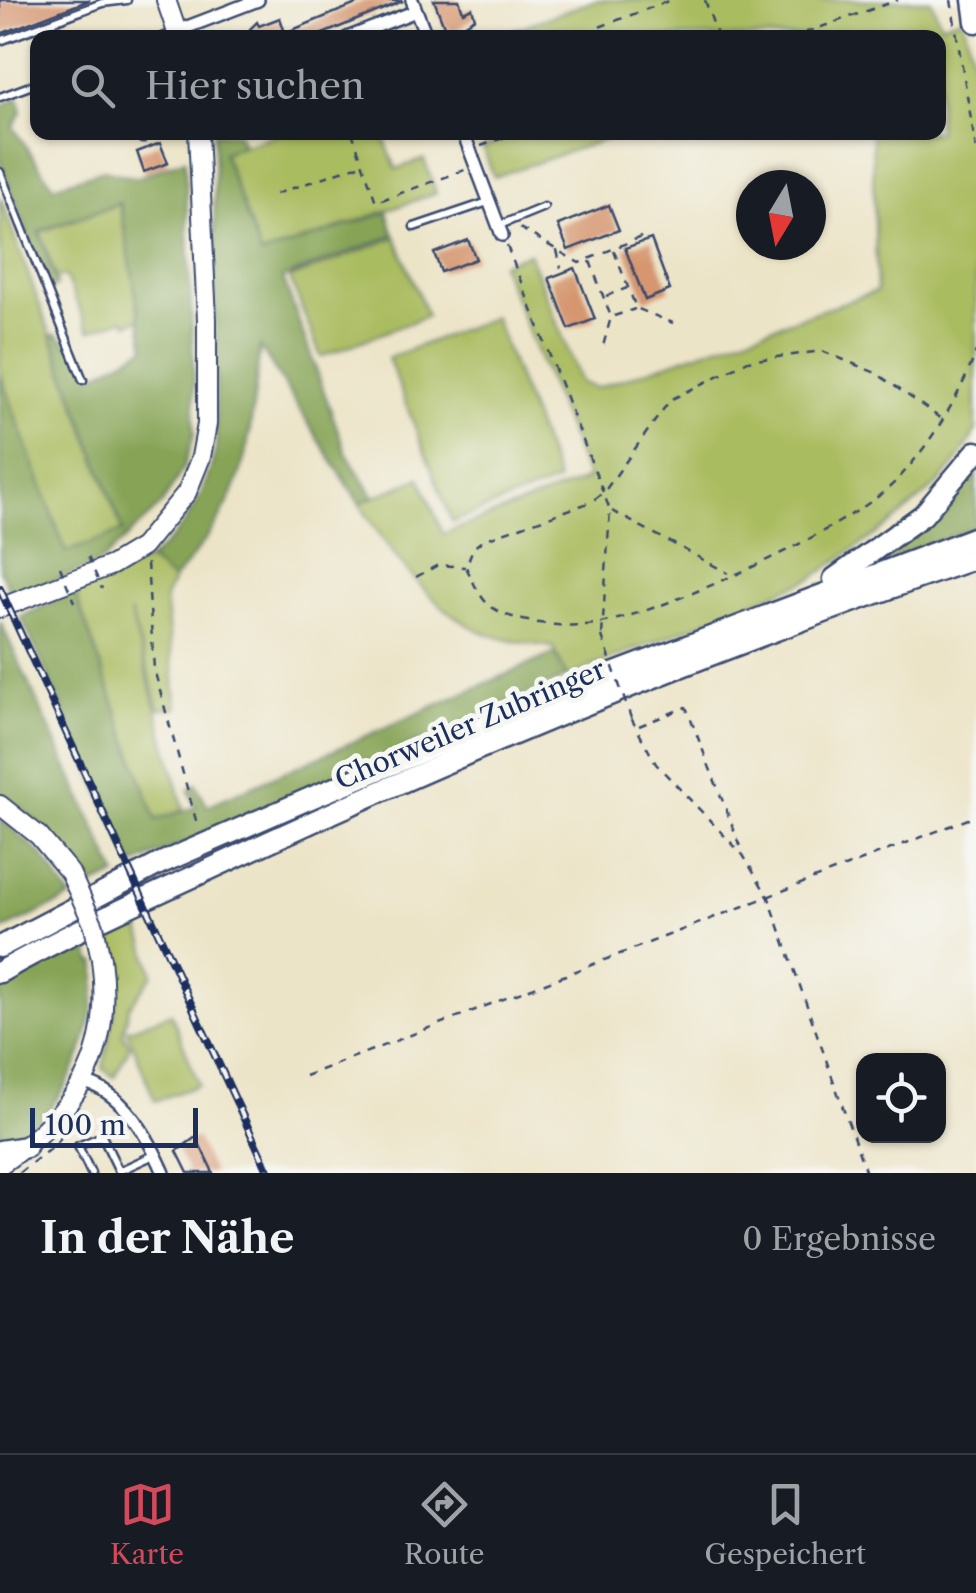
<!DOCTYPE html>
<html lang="de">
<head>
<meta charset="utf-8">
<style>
	:root { --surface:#171b24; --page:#242831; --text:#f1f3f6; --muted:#9ea1a6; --line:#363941; --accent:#d1495b }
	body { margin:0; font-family:"Libre Caslon Text",serif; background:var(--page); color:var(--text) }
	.controls { position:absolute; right:30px; bottom:30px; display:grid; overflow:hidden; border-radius:20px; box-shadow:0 2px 8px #0004 }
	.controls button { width:90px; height:90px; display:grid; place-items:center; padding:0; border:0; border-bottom:2px solid var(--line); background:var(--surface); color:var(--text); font:50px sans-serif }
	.compass { position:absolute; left:736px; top:170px; width:90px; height:90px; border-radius:50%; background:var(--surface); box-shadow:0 2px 8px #0004; rotate:190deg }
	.scale { position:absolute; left:30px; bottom:25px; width:168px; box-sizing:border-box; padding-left:10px; border:5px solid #1b2f5e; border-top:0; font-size:28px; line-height:35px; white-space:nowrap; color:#1b2f5e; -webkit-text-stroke:8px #f6f6f2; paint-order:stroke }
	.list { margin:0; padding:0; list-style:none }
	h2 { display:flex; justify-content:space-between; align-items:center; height:130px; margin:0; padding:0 40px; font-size:42px }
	h2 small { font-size:32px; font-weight:400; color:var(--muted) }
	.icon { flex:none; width:55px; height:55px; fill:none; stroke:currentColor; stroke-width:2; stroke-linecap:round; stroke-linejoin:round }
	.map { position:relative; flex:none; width:976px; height:1173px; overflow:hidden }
	.search { position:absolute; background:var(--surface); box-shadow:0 2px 8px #0004; left:30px; right:30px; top:30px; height:110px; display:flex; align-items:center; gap:25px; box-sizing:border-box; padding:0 35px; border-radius:20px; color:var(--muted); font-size:38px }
	.sheet { height:280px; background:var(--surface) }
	nav { display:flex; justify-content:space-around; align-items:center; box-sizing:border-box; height:140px; border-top:2px solid var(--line); background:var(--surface); font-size:28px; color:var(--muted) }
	nav a { display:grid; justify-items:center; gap:5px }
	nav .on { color:var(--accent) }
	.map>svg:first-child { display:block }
</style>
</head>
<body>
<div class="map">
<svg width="976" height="1173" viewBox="0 0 976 1173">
	<rect width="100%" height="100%" fill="#f6f6f2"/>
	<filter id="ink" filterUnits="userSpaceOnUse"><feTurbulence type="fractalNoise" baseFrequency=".01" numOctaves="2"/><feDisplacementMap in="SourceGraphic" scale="20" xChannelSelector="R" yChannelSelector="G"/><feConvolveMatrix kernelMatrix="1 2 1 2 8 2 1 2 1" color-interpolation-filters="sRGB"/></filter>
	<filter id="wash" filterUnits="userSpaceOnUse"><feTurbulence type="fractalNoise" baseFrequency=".0048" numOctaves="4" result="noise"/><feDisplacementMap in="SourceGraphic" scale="40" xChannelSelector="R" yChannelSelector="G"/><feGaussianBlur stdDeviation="2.25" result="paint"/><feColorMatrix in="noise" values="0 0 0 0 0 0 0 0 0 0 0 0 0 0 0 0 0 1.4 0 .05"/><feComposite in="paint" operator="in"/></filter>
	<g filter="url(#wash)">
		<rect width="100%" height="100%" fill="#ece4c7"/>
		<g fill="#aabc60" stroke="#62765f" stroke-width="2.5">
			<path d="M 596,0 L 931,0 L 941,24 L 963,18 L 976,73 L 976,431 L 958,460 L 938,484 L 889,525 L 811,579 L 567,677 L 553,647 C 526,643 500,641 476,629 C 427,605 387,547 359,503 L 420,478 L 443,534 L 588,479 L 501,264 L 529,253 L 581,383 L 597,388 L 877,291 L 872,133 L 938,132 L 938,38 L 494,37 Z"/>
			<polygon points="281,133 382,133 396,169 424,159 436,193 261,256 223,152"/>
			<polygon points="490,133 624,133 494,177 483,148 494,144"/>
			<polygon points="0,197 123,532 66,553 0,374"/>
			<polygon points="119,204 142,318 127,324 124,319 89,331 65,276 56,278 40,232"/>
			<polygon points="396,237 427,316 321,357 290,278"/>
			<polygon points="494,317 558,481 452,522 388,358"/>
			<polygon points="149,560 173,580 165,598 177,708 159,709 130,612 184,810 156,820 74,591"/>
			<polygon points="136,915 153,974 129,1007 123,1034 130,1046 114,1077 103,1068 117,996 106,930"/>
			<polygon points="171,1013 199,1085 155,1101 127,1030"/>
		</g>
		<g fill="#87a456" stroke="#516a5a" stroke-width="2.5">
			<polygon points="18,97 22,111 13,127 53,186 104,170 136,178 185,159 194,380 194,435 184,467 162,504 101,562 13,598 0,570 0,374 66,552 123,531 51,335 57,335 81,354 91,377 145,348 120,203 39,231 57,285 49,290 0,162 0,107"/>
			<path d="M 214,133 L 238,133 L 243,145 L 223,153 L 261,255 L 387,212 L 394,235 L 283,278 L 346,453 L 374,497 L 359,503 L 260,347 C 247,457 250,492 173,580 L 149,560 C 186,529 205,496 216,449 Z"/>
			<polygon points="976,462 976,527 865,568"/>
			<polygon points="74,591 156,820 196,807 189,790 196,784 207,806 555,653 567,677 133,865 21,617"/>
			<polygon points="0,621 117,875 90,887 49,832 0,793"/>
			<polygon points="0,818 42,855 71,898 0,931"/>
			<path d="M 87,939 L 92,963 L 96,962 C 98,1031 68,1117 0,1146 L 0,986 Z"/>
		</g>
		<g id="blocks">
			<g fill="#d59670">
				<polygon points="0,0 90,0 0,34"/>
				<polygon points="366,0 403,1 313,38 253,38 250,29 257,22 259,26 280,18 285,33"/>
				<polygon points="434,0 459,0 463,12 472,8 475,18 451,33 449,27 445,29"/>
				<polygon points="160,143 168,163 144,172 137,152"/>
				<polygon points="609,205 619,230 568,250 558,225"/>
				<polygon points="651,239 670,290 645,300 625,248"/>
				<polygon points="468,240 476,259 441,272 434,253"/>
				<polygon points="575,268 595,319 569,329 549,278"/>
				<polygon points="196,1137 211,1168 213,1173 188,1173 177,1151"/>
			</g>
		</g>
	</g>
	<g filter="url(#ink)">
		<use href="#blocks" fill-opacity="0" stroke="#3a4a6e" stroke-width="2.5"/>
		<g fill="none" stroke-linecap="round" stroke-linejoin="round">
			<g stroke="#3a4a6e" stroke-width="11">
				<g id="lane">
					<polyline points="160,38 176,32"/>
					<polyline points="0,41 102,3 127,0"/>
					<polyline points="0,97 38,83"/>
					<polyline points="140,132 142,139"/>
					<polyline points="0,172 83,380"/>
					<polyline points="500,225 544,207"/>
					<polyline points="414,227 488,202"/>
					<polyline points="91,1173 78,1146 102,1136 119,1171 154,1155"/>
				</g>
			</g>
			<g stroke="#3a4a6e" stroke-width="16">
				<g id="street">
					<polyline points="412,0 427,38"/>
					<polyline points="177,31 258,0"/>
					<polyline points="347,38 416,11"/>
					<polyline points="463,132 502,235"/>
					<path d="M 83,1082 C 123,1091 149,1138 164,1173"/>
				</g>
			</g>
			<g stroke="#3a4a6e" stroke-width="22">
				<g id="secondary">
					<polyline points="166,0 179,38"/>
					<polyline points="0,608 112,565 142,547 187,492 201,457 207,424 207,320 198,132"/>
					<polyline points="0,805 39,836 70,873"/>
					<path d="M 0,1165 C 77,1111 114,1057 101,959"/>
				</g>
			</g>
			<g stroke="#3a4a6e" stroke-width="25">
				<g id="highway">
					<polyline points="973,0 976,22"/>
					<polyline points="834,579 923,515 976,452"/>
					<polyline points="0,947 161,863 313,797 565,692 976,537"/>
					<path d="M 0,972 C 85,924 177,885 266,843 C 498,736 735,641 976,558"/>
					<polyline points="0,1151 26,1147"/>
				</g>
			</g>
			<g stroke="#3a4a6e" stroke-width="2.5" stroke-dasharray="8 8" stroke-linecap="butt">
				<polyline points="705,0 718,38"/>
				<polyline points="951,0 976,149"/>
				<polyline points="570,38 671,0"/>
				<polyline points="790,38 898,0"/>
				<polyline points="352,132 376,202 465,170"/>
				<polyline points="481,146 519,132"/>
				<polyline points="276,194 362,164"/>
				<polyline points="520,228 579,263 648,234"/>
				<polyline points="507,246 610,510 602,636"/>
				<polyline points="557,250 561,268"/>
				<polyline points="614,251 636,308 673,323"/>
				<polyline points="590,261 611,317 602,350"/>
				<polyline points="606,296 627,288"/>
				<polyline points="614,316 635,309"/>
				<path d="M 940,418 L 876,373 L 822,351 L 748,361 L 670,400 L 604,492 L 591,502 L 483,540 L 473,548 L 466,567 C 472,579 479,597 490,606 C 515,624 565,628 594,624 C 660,615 851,528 896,481 C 928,448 962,394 976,351"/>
				<polyline points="612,511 728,573"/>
				<polyline points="147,563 154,669 197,824"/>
				<polyline points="416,577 438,565 465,567"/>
				<polyline points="631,718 656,764 743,855 769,898 866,1173"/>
				<polyline points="639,726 686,707 743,853"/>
				<polyline points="305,1076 976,816"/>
				<polyline points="19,1173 55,1145 68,1126"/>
			</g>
			<use href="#lane" stroke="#fff" stroke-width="6"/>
			<use href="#street" stroke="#fff" stroke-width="11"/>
			<use href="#secondary" stroke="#fff" stroke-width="18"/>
			<use href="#highway" stroke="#fff" stroke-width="20"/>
			<g stroke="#1b2f5e" stroke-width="8">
				<polyline id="rail" points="0,589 269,1173"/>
			</g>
			<use href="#rail" stroke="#f6f6f2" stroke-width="4" stroke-dasharray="11" stroke-linecap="butt"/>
			<g stroke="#3a4a6e" stroke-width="22" stroke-linecap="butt">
				<polyline id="secondary-bridge" points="70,873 94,926 101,959"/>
			</g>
			<g stroke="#3a4a6e" stroke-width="2.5" stroke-dasharray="8 8" stroke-linecap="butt">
				<polyline points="88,557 102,589"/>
				<polyline points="60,567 74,602"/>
				<polyline points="602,636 631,718"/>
			</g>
			<use href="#secondary-bridge" stroke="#fff" stroke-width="18"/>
		</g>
	</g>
	<g text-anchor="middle" stroke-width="10" stroke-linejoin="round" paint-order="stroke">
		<g font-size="28" fill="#1b2f5e" stroke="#f6f6f2">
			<text transform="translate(470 724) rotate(-23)" y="10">Chorweiler Zubringer</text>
		</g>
	</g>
</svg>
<div class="controls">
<button><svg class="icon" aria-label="locate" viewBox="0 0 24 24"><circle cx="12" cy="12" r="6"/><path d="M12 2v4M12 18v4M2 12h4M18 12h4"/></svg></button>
</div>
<svg class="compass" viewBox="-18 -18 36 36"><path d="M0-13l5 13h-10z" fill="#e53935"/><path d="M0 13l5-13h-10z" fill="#9ea1a6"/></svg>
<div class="scale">100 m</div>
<div class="search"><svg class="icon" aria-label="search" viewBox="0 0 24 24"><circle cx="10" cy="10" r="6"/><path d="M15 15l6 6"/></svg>Hier suchen</div>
</div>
<section class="sheet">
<h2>In der Nähe<small>0 Ergebnisse</small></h2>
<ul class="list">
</ul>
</section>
<nav>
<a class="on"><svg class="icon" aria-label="map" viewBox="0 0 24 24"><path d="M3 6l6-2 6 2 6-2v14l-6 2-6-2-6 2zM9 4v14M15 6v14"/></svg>Karte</a>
<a><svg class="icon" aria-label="directions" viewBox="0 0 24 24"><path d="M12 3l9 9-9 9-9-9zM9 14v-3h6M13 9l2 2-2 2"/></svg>Route</a>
<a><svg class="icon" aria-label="saved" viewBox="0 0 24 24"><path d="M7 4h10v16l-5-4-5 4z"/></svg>Gespeichert</a>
</nav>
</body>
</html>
